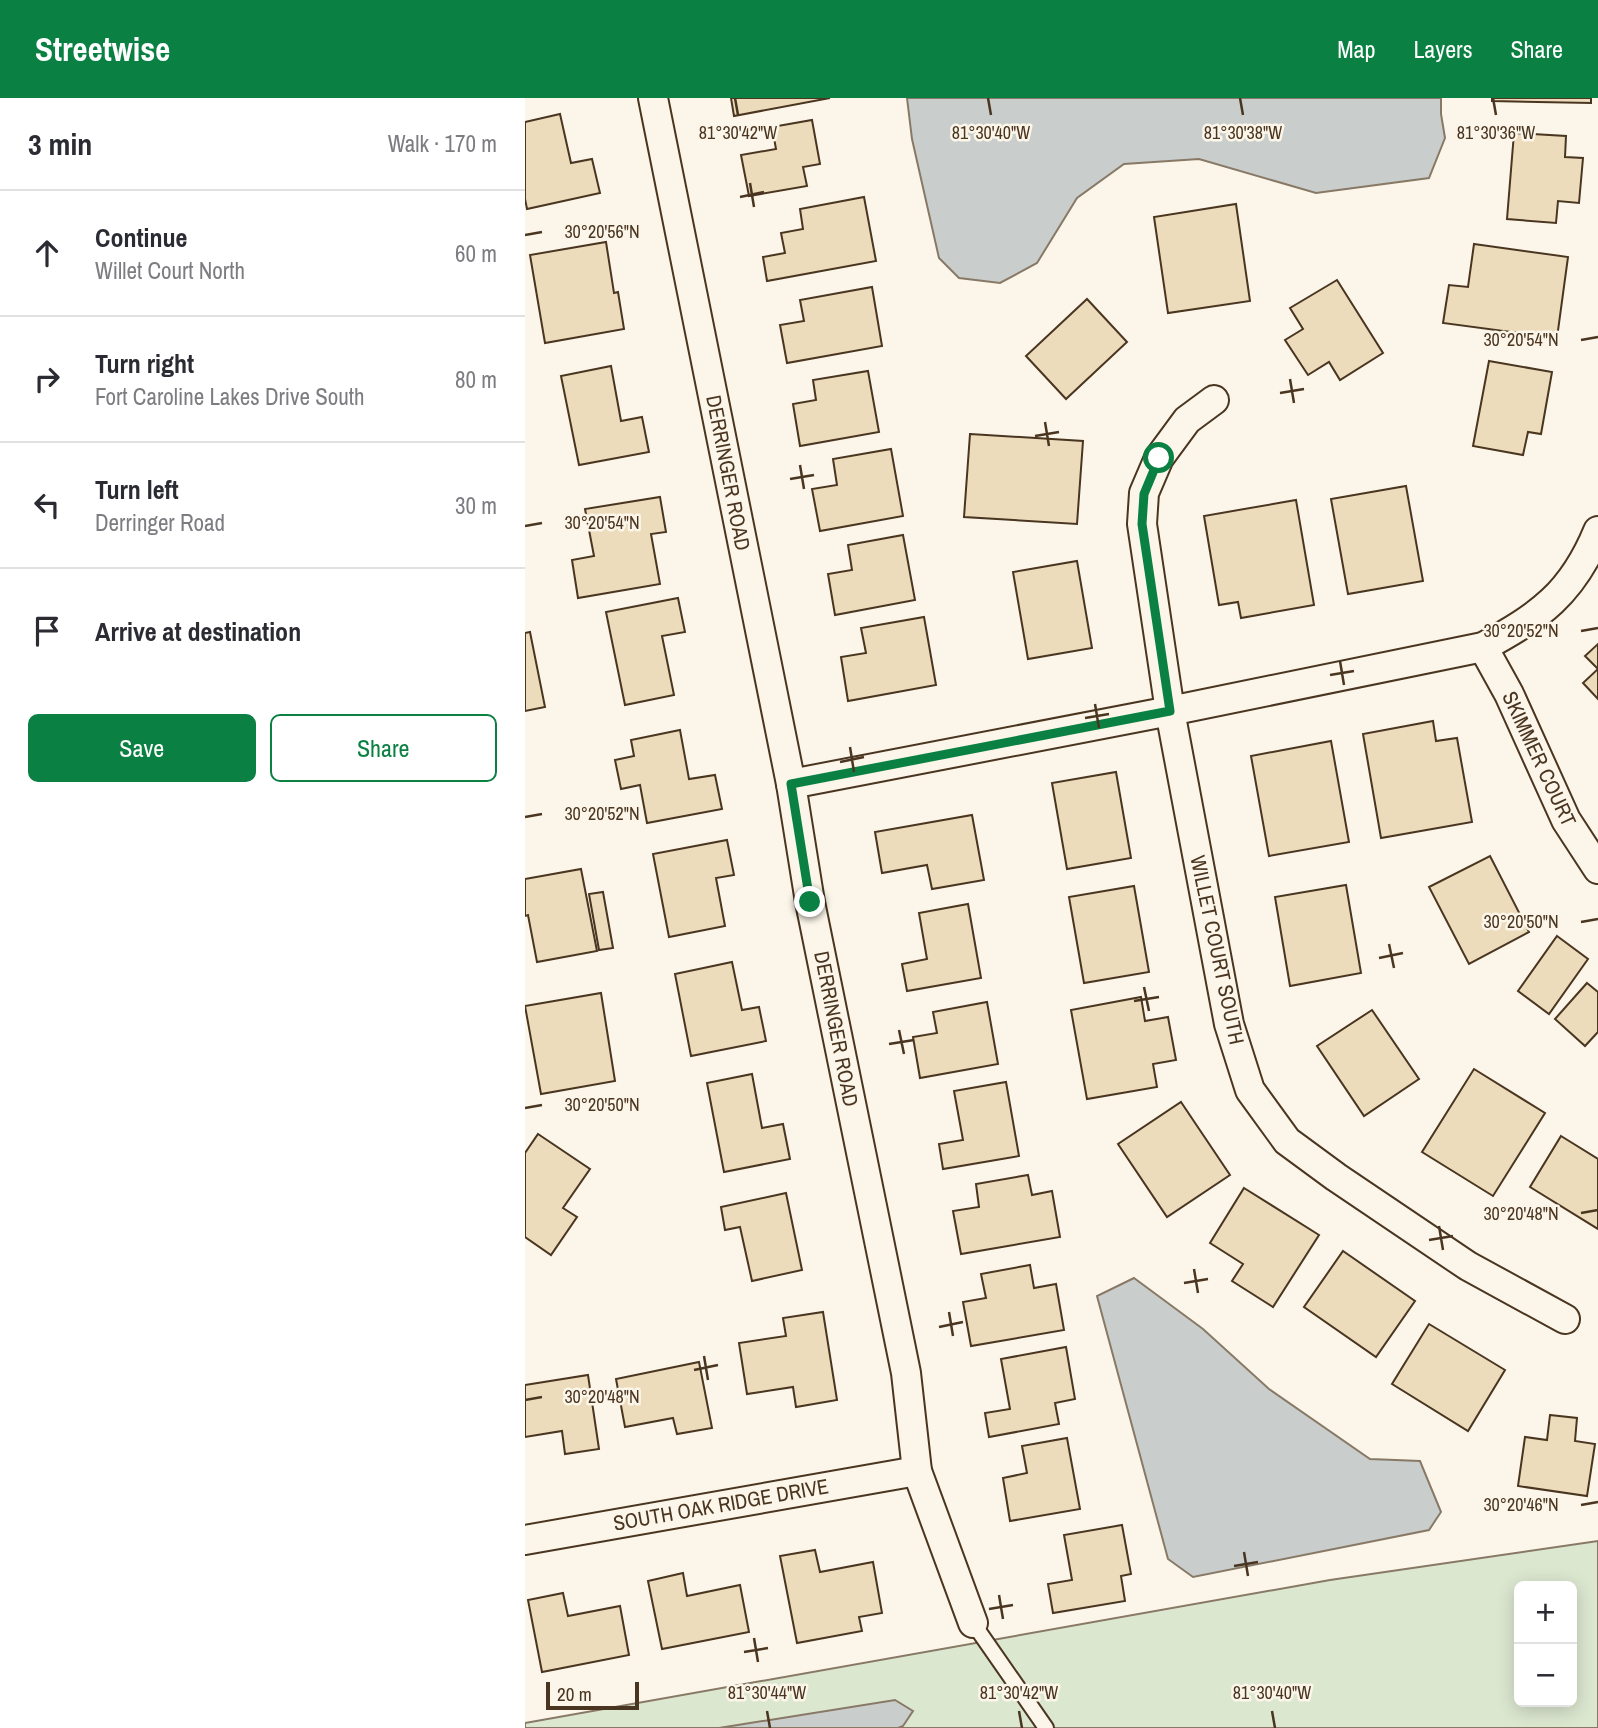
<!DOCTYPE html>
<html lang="en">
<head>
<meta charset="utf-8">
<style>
	:root { --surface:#fff; --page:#f2f2f3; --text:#2b2b33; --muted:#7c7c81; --line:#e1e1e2; --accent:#0b8043 }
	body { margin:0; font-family:"Archivo Narrow",sans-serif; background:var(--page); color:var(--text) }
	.controls { position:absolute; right:21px; bottom:21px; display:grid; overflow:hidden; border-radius:10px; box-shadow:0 4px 18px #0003 }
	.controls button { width:63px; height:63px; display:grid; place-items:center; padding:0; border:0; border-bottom:2px solid var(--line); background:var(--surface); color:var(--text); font:35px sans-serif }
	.scale { position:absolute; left:21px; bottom:18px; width:93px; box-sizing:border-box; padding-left:7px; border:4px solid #4a3520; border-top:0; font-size:19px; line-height:24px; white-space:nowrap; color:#4a3520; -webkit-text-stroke:5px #fbf6e9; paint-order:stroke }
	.stop { position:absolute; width:21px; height:21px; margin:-16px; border:5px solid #0b8043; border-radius:50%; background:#fff }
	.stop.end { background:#0b8043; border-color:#fff; box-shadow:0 2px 7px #0008 }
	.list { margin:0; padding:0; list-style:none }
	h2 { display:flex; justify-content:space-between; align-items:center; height:91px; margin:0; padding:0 28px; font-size:30px }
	h2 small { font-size:23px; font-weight:400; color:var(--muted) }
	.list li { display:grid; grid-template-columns:46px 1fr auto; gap:21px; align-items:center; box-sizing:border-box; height:126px; padding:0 28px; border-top:2px solid var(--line) }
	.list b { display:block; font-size:26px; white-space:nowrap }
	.list p { margin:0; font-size:23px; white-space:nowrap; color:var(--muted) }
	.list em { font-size:23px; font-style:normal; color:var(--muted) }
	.actions { display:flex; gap:14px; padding:21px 28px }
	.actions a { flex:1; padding:16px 0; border:2px solid var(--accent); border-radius:10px; text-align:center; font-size:24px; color:var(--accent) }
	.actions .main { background:var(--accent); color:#fff }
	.icon { flex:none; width:38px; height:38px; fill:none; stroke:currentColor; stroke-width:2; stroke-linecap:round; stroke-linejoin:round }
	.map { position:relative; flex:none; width:1073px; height:1630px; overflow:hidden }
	header { display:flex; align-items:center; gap:42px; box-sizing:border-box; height:98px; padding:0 35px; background:var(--accent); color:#fff }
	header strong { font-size:33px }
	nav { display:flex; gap:38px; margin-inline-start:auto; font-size:24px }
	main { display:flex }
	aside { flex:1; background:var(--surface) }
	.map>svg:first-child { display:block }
</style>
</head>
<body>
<header>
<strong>Streetwise</strong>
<nav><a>Map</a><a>Layers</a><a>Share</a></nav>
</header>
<main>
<aside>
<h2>3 min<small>Walk · 170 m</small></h2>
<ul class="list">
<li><svg class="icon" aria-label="ahead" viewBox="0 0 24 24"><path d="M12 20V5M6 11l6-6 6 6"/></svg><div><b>Continue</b><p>Willet Court North</p></div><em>60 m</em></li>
<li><svg class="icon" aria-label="right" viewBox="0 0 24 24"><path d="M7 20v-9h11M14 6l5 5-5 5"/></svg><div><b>Turn right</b><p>Fort Caroline Lakes Drive South</p></div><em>80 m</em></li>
<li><svg class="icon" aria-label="left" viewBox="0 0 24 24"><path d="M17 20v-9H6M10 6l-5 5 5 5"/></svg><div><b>Turn left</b><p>Derringer Road</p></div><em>30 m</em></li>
<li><svg class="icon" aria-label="arrive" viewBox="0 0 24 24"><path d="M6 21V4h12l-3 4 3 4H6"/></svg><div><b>Arrive at destination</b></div></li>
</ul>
<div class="actions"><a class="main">Save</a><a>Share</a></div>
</aside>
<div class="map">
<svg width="1073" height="1630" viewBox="0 0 1073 1630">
	<rect width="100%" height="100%" fill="#fbf6e9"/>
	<path fill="#dce7d0" stroke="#887966" stroke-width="2" fill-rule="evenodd" d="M 1073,1443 L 1073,1630 L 0,1630 L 0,1625 L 805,1482 ZM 994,1488 L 1047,1488 L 1047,1604 L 994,1604 Z"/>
	<g fill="#c9cecd" stroke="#887966" stroke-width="2">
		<polygon points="382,0 916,0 916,16 920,40 904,80 791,95 674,61 599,66 552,100 512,165 475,185 434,180 414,160 387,41"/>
		<polygon points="609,1180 678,1231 744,1291 845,1361 895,1363 916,1414 904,1432 668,1479 643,1461 572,1198"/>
		<polygon points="370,1602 388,1613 378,1628 373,1630 194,1630"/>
	</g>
	<g fill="#ecdcbc" stroke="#4a3520" stroke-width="2">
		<polygon points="206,0 305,0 209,18"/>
		<polygon points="967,0 1066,0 1066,5 967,3"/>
		<polygon points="35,16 46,65 67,61 75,95 2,111 0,101 0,24"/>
		<polygon points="287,22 295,66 278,69 282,88 224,98 216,57 251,51 247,29"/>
		<polygon points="989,35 1041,38 1040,59 1058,60 1054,105 1033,103 1031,125 982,121"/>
		<polygon points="339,99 351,163 242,183 238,159 260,155 256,135 278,131 275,111"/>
		<polygon points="711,106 725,203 643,215 629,119"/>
		<polygon points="81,144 89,195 93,194 99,231 20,245 5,157"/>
		<polygon points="949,146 1043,159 1032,240 918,225 924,187 943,189"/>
		<polygon points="812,182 858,255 815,282 804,264 783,277 760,242 778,231 765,210"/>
		<polygon points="347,189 357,248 262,265 255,227 279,223 275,202"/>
		<polygon points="562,201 602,244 541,301 501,258"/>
		<polygon points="964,263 1027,274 1016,336 1003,334 998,357 948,348"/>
		<polygon points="86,268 96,323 117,319 124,354 54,367 36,278"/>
		<polygon points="343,273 354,334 275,348 268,306 291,302 288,282"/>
		<polygon points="445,336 558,343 552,426 439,419"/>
		<polygon points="366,351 378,418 295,433 287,391 312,387 308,361"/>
		<polygon points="881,388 898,483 823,496 806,401"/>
		<polygon points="135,399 141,434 126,436 135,486 53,500 47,462 69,458 60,411"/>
		<polygon points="771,402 789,507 716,520 713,504 694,507 679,418"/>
		<polygon points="378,437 390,502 310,517 303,476 327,472 323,447"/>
		<polygon points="552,463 567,550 503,561 488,474"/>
		<polygon points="153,500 160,534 137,538 149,597 100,607 81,514"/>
		<polygon points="399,519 411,587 323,603 316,559 341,555 336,530"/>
		<polygon points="5,534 20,609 0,613 0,535"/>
		<polygon points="1073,546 1073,601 1058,585 1073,571 1060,558"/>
		<polygon points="908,623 911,643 932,640 947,724 856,740 838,636"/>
		<polygon points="155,632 164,681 190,677 197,711 122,725 115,687 96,691 90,662 109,658 106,642"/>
		<polygon points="806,643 824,744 744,758 726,658"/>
		<polygon points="591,674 606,760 542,771 527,685"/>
		<polygon points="447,717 459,782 407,791 402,767 357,775 350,734"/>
		<polygon points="202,742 209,777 191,780 200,828 144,839 128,756"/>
		<polygon points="965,758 1004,834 944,866 904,789"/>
		<polygon points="56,771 72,853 12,864 3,817 0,818 0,781"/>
		<polygon points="821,787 836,875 765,888 750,799"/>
		<polygon points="609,788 624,874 559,885 544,799"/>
		<polygon points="78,794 88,850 74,852 64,796"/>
		<polygon points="443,806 456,880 382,893 377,866 402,861 394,815"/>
		<polygon points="1032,838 1063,861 1024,916 993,893"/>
		<polygon points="207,864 217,912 234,909 241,943 166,958 150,876"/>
		<polygon points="1062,885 1073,894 1073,934 1060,948 1030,921"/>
		<polygon points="76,895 90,983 16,996 0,908"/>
		<polygon points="616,899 620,923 643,919 651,962 628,966 632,989 562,1001 546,912"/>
		<polygon points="462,904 473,966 395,980 388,939 412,935 408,914"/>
		<polygon points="847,912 894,981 839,1018 792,948"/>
		<polygon points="949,971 1020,1015 968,1098 897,1054"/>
		<polygon points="227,976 237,1030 258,1026 265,1061 199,1074 182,985"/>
		<polygon points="481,984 494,1058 418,1071 414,1046 438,1042 429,993"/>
		<polygon points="656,1004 705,1077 642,1119 593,1046"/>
		<polygon points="13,1036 65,1071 38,1110 52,1119 26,1157 0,1139 0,1055"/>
		<polygon points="1036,1038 1073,1061 1073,1131 1005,1089"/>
		<polygon points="503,1077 507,1097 527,1093 535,1139 436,1156 428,1113 454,1109 451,1086"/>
		<polygon points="719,1090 794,1137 748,1209 707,1183 718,1166 685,1145"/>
		<polygon points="261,1095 277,1172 227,1183 215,1129 200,1132 196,1109"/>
		<polygon points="818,1153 890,1203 851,1259 779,1209"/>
		<polygon points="505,1167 509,1190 531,1186 539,1232 446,1248 438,1204 461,1200 456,1176"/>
		<polygon points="298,1214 312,1302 271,1309 268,1289 222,1296 214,1245 261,1238 258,1220"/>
		<polygon points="904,1226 980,1272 943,1333 867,1286"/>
		<polygon points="541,1249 550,1301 530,1305 534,1326 464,1339 460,1315 485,1311 476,1261"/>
		<polygon points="174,1264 187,1330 152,1336 148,1320 100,1329 91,1281"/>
		<polygon points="63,1277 74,1351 40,1356 37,1333 0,1339 0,1287"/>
		<polygon points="1025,1317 1052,1320 1050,1343 1070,1346 1062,1398 993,1388 1000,1339 1022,1342"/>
		<polygon points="542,1340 555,1411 485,1423 478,1380 502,1375 497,1348"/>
		<polygon points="597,1427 606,1476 596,1478 600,1503 528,1515 523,1486 547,1482 539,1437"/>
		<polygon points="290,1452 295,1474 348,1464 357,1515 334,1519 337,1533 272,1545 255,1458"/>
		<polygon points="158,1475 162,1498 215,1487 224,1534 137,1551 123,1483"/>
		<polygon points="38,1495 43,1518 95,1508 104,1557 17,1574 3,1502"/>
	</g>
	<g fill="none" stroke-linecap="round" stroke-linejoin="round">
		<g stroke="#4a3520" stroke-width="18">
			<polyline id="service" points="448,1525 521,1630"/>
		</g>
		<g stroke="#4a3520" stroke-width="32">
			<g id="minor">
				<polyline points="128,0 266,686 285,804 381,1275 392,1373 448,1525"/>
				<polyline points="689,302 662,322 634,360 619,395 617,426 645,613 704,926 725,992 762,1043 811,1079 943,1168 1040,1221"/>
				<polyline points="958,549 984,596 1041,722 1073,771"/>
				<path d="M 266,686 L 645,613 L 958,549 C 1015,518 1047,496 1073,433"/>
				<polyline points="0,1442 392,1373"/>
			</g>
		</g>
		<use href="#service" stroke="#fbf6e9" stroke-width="14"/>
		<use href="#minor" stroke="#fbf6e9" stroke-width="28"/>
	</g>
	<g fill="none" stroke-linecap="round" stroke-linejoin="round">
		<polyline stroke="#0b8043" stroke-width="9" points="285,804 266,686 645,613 617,426 619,396 634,360"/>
	</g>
	<path fill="none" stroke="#4a3520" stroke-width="2.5" d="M 210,0 L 213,17M 463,0 L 466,17M 715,0 L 718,17M 968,0 L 971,17M 225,85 L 229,109M 215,99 L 239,94M 0,137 L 17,134M 1056,242 L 1073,239M 765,281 L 769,305M 755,295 L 779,291M 520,324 L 524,348M 510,338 L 534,334M 275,367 L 279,391M 265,381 L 289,377M 0,428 L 17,425M 1056,533 L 1073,530M 815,563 L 819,587M 805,577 L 829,573M 570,606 L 574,630M 560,620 L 584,616M 325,649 L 329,674M 315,664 L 339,659M 0,719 L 17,716M 1056,824 L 1073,821M 864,846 L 869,870M 854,860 L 878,855M 619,889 L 624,913M 609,903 L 634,899M 374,932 L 379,956M 364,946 L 389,942M 0,1010 L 17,1007M 1056,1115 L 1073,1112M 914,1128 L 918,1152M 904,1142 L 928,1138M 669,1171 L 673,1195M 659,1185 L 683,1181M 424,1214 L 428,1238M 414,1229 L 438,1224M 179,1258 L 183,1282M 169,1272 L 193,1267M 0,1302 L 17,1299M 1056,1407 L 1073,1404M 719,1454 L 723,1478M 709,1468 L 733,1464M 474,1497 L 478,1521M 464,1511 L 488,1507M 229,1540 L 233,1564M 219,1554 L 243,1550M 242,1613 L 245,1630M 494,1613 L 497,1630M 747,1613 L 750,1630"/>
	<g text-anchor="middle" stroke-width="5" stroke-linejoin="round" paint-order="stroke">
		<g font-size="21" fill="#4a3520" stroke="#fbf6e9">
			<text transform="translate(203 375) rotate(79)" y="7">DERRINGER ROAD</text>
			<text transform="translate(1014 661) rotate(65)" y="7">SKIMMER COURT</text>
			<text transform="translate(692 852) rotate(78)" y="7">WILLET COURT SOUTH</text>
			<text transform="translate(311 931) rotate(79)" y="7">DERRINGER ROAD</text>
			<text transform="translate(196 1407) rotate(-10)" y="7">SOUTH OAK RIDGE DRIVE</text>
		</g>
	</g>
	<g font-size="18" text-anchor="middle" fill="#4a3520" stroke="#fbf6e9" stroke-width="5" stroke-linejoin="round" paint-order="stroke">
		<text x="213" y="41">81°30'42"W</text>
		<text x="718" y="41">81°30'38"W</text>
		<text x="971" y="41">81°30'36"W</text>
		<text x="466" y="41">81°30'40"W</text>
		<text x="77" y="140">30°20'56"N</text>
		<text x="996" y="248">30°20'54"N</text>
		<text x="77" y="431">30°20'54"N</text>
		<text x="996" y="539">30°20'52"N</text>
		<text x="77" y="722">30°20'52"N</text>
		<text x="996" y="830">30°20'50"N</text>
		<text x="77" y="1013">30°20'50"N</text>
		<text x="996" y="1122">30°20'48"N</text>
		<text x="77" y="1305">30°20'48"N</text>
		<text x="996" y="1413">30°20'46"N</text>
		<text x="242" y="1601">81°30'44"W</text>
		<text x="494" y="1601">81°30'42"W</text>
		<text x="747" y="1601">81°30'40"W</text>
	</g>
</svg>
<div class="controls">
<button>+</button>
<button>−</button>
</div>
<div class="scale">20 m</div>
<div class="stop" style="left:634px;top:360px"></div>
<div class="stop end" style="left:285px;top:804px"></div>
</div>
</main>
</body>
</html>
